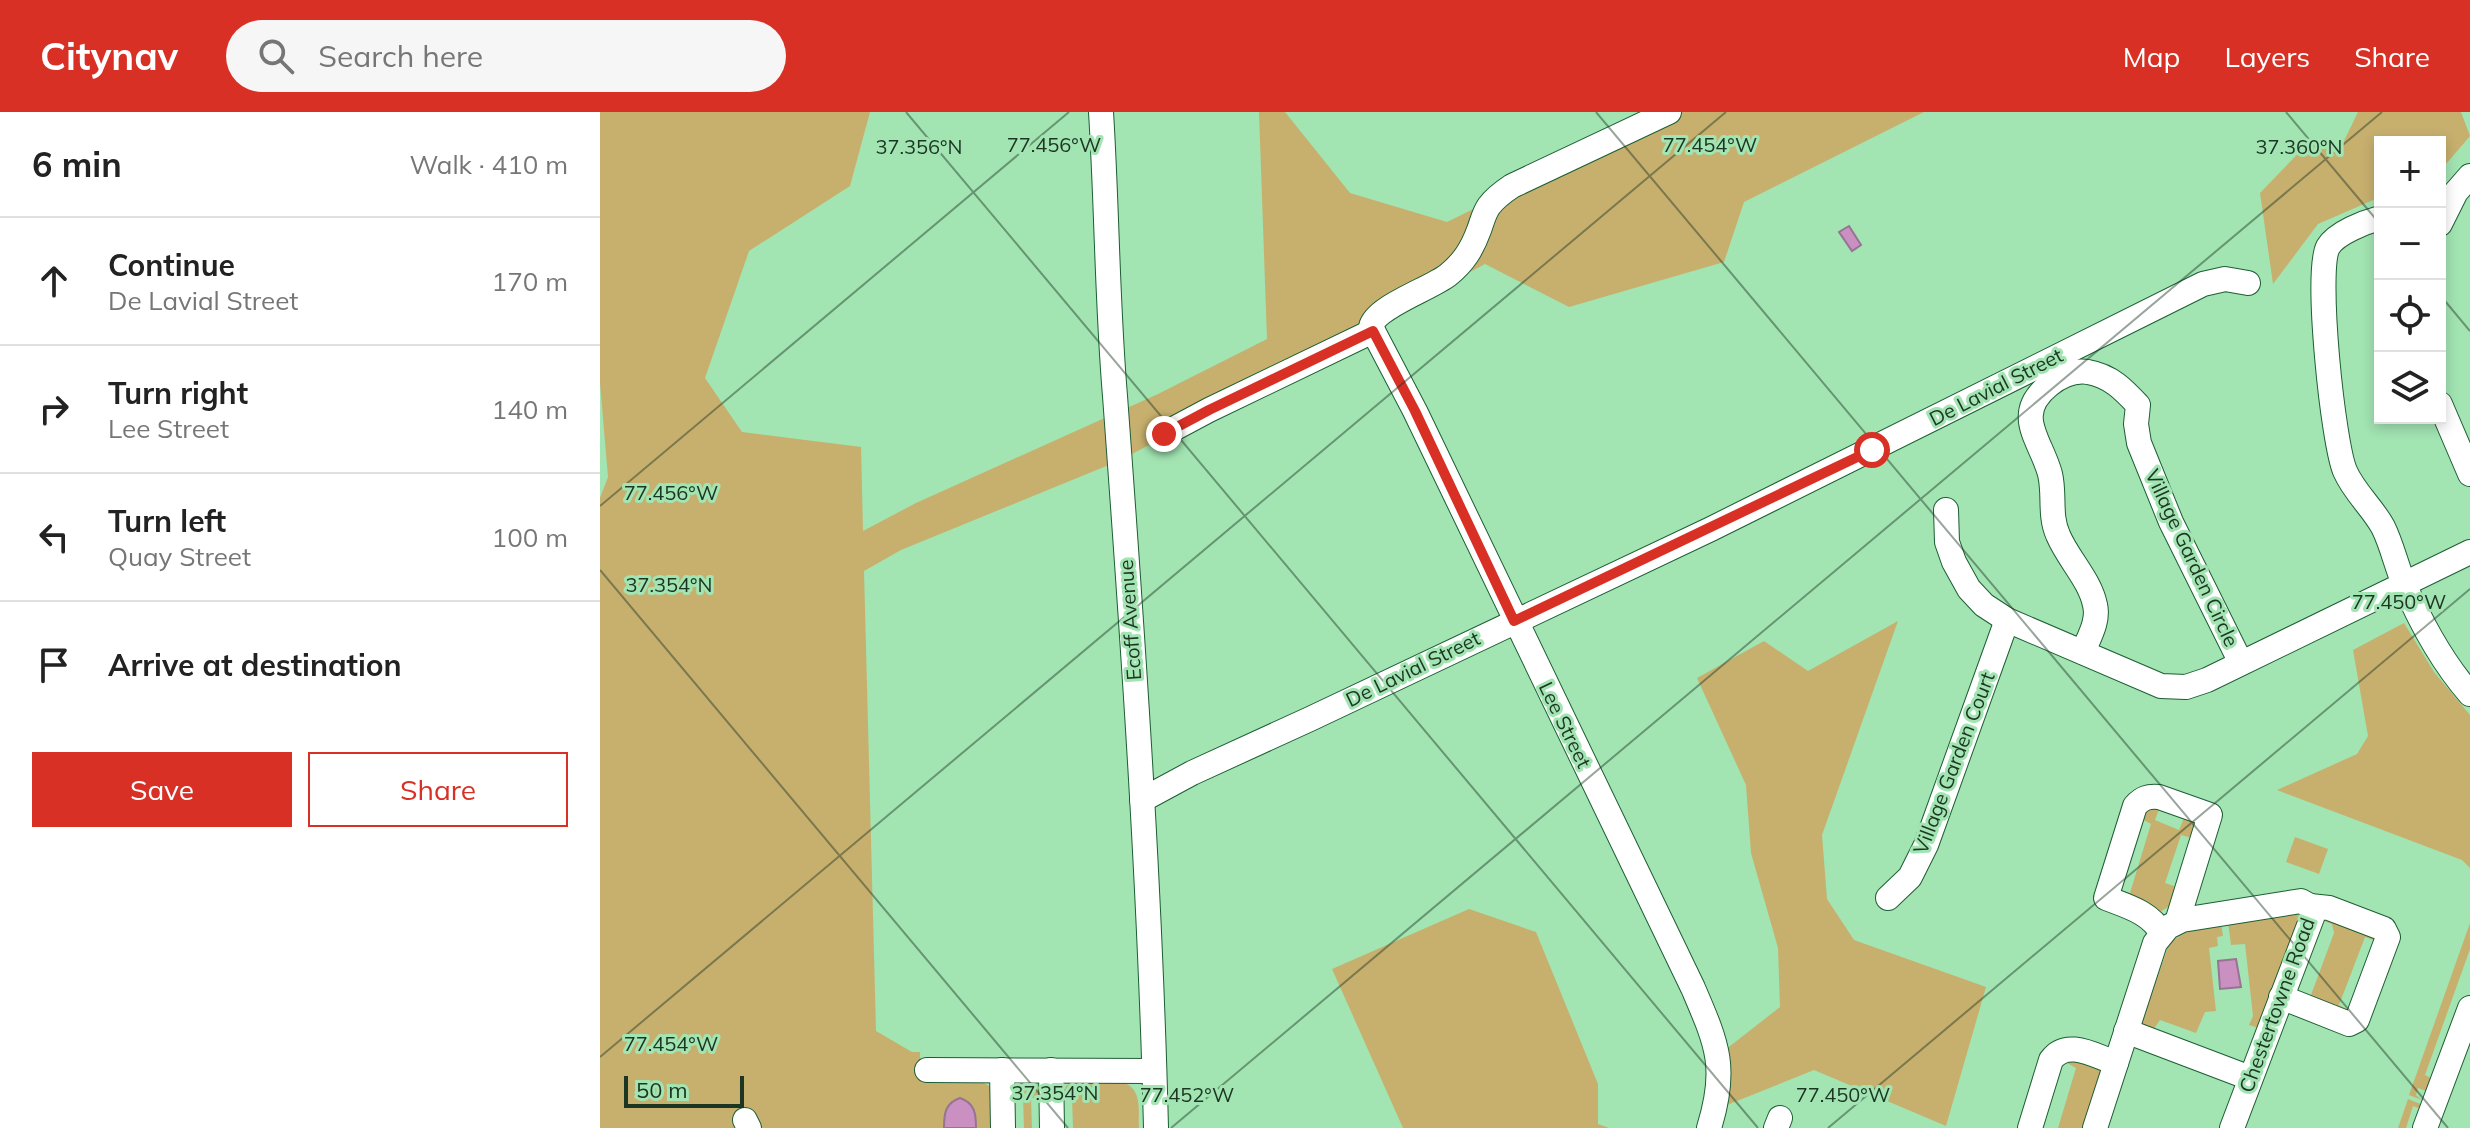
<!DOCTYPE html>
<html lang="en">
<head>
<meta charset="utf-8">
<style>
	:root { --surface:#fff; --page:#f6f6f6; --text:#222; --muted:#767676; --line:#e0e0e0; --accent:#d93025 }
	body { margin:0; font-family:Mulish,sans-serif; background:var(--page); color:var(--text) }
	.controls { position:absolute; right:24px; top:24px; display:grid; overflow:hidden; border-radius:0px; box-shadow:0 4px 12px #0003 }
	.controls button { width:72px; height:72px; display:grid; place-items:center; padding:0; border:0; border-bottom:2px solid var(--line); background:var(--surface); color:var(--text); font:40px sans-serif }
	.scale { position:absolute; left:24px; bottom:20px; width:120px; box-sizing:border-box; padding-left:8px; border:4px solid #1c3623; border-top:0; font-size:22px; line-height:28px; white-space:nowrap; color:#1c3623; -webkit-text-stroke:6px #a2e4b2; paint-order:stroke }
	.stop { position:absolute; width:24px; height:24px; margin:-18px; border:6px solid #d93025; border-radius:50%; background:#fff }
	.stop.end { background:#d93025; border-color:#fff; box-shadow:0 2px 8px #0008 }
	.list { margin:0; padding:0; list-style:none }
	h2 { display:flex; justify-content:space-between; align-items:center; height:104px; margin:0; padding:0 32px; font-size:34px }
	h2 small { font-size:26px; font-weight:400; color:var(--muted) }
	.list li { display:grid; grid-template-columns:52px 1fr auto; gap:24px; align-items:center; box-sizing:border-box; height:128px; padding:0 32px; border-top:2px solid var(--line) }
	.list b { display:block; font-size:30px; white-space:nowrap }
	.list p { margin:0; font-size:26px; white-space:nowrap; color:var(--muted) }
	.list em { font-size:26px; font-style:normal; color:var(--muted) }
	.actions { display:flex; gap:16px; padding:24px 32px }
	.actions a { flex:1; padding:18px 0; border:2px solid var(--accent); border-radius:0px; text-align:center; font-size:28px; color:var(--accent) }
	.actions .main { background:var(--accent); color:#fff }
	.icon { flex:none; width:44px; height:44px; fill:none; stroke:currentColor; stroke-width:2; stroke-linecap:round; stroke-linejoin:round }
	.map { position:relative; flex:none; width:1870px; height:1016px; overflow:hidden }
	header { display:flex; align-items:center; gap:48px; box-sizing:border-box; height:112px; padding:0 40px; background:var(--accent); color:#fff }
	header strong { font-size:38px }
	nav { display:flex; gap:44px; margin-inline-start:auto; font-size:28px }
	.search { width:560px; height:72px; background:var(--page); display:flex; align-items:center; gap:20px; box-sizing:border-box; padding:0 28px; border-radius:44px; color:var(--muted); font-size:30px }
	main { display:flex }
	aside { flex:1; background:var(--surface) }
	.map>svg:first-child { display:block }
</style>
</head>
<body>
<header>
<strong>Citynav</strong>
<div class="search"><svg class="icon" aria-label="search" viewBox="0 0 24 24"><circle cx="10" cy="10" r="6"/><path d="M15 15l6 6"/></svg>Search here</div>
<nav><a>Map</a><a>Layers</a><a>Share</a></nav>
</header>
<main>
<aside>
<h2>6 min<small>Walk · 410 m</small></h2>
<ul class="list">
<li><svg class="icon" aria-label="ahead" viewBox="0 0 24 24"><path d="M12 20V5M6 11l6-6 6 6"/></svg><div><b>Continue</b><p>De Lavial Street</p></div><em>170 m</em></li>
<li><svg class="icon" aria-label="right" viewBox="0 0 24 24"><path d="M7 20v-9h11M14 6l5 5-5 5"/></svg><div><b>Turn right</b><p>Lee Street</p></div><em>140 m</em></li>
<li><svg class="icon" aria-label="left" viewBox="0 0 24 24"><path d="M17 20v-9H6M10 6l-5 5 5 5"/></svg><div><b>Turn left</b><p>Quay Street</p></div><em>100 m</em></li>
<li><svg class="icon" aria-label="arrive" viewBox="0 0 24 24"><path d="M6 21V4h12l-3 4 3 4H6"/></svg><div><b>Arrive at destination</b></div></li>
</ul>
<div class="actions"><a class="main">Save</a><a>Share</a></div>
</aside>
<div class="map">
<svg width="1870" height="1016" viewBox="0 0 1870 1016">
	<rect width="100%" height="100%" fill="#a2e4b2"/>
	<g fill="#c7b06e">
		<polygon points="0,0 270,0 250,74 149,139 105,266 142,320 261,335 263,419 316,391 558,282 667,227 659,0 685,0 750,81 847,110 1071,0 1324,0 1144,90 1124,150 969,195 885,152 521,348 301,438 264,459 276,919 312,940 320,940 321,967 380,969 393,976 396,1016 0,1016 0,386 8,365 0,271"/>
		<polygon points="1758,0 1861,0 1870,24 1840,59 1840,30 1780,30 1780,85 1718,112 1673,172 1660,81 1710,29 1743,31"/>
		<polygon points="1298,509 1222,723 1227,787 1254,828 1386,875 1346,1014 1214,958 1122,995 1125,938 1180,895 1178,836 1151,741 1146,673 1097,566 1164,529 1208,559"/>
		<polygon points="1804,511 1834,560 1870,603 1870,756 1862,748 1677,678 1757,642 1768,624 1753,538"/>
		<polygon points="1549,693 1559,697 1555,708 1579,718 1584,706 1595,709 1598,715 1592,726 1581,723 1565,771 1577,775 1573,792 1558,801 1519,778 1530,781 1551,712 1540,706"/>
		<polygon points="1695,725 1728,737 1719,762 1686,750"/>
		<polygon points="869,797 936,820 998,972 998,1012 1009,1016 803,1016 732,857"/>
		<polygon points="1697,799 1700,804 1659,916 1649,913 1653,904 1645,832 1631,833 1628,810"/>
		<polygon points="1724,806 1777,822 1776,829 1765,825 1739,893 1751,899 1750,901 1697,880 1711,883 1734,821 1732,812 1724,809"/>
		<path d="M 1621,811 L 1623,824 L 1617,825 L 1618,834 L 1609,836 L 1616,899 L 1605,900 L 1596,921 L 1560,908 L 1553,918 L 1542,915 L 1541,911 L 1569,832 C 1584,818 1602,815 1621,811 Z"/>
		<polygon points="1870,811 1870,837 1825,963 1833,967 1829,980 1818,976 1816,983 1822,988 1809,983"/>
		<polygon points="1468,945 1502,958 1485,1016 1458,1016 1476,956 1464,949"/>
		<polygon points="425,969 436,970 441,976 441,986 431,986 432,1016 424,1016 423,984 412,983 411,978 416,972"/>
		<path d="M 475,970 L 523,970 C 543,978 538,998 539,1016 L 473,1016 L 472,984 L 460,985 C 463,976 466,972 475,970 Z"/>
		<polygon points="1808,987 1823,993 1821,997 1813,994 1806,1016 1798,1016"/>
	</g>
	<g fill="#c990c1" stroke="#957592" stroke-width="2">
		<polygon points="1249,114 1261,133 1252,139 1239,120"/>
		<polygon points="1636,847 1641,875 1620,877 1618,849"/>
		<path d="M 360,986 C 375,991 376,1002 376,1016 L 344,1016 C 344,1002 345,991 360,986 Z"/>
	</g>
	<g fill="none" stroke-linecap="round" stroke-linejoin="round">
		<g stroke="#1c5e33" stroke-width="26">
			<g id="minor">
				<path d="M 501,0 C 507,95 507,190 515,284 C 533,528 550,772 556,1016"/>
				<path d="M 1069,0 L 912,74 C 903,80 895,86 889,94 C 884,101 882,110 879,118 C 872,137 864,150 848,163 C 830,177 775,195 771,215 L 815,299 L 1093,876 C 1117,932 1128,955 1109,1016"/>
				<path d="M 1780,106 C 1765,110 1736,121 1728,135 C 1715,160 1733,331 1745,359 C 1754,380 1772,395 1783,415 C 1792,433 1796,453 1804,472 C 1821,511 1842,550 1870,582"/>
				<polyline points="1840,112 1856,80 1870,64"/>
				<polyline points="1840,292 1870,362"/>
				<polyline points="564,322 609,298 773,219"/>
				<polyline points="1346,398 1347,430 1354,450 1369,477 1384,493 1407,508 1561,574 1586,575 1607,568 1870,440"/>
				<path d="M 1483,540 C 1489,525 1499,509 1495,493 C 1490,468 1468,447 1458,423 C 1449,403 1455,382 1450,362 C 1441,328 1412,303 1449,273 C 1460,264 1474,258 1488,260 C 1511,264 1524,278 1538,293 L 1536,312 L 1539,331 L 1571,410 L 1641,551"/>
				<polyline points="542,688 592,661 710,607 1111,417 1603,172 1625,167 1648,171"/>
				<polyline points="1288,786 1310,765 1326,733 1407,508"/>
				<path d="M 1562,821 C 1549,800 1529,795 1506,786 L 1535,694 C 1542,686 1548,684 1559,685 L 1610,703 L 1577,810"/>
				<polyline points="1681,885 1749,912 1757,908 1788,825 1784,817 1729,796 1710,794"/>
				<polyline points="1526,919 1650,966"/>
				<polyline points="327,958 554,959"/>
				<polyline points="402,958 403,1016"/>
				<polyline points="451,958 452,1016"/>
				<polyline points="145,1008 149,1016"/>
				<polyline points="1176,1016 1180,1006"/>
				<path d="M 1430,1016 L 1451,948 C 1467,926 1495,944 1516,951"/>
				<polyline points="1495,1016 1555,831 1568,815 1582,808 1701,789 1710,794 1713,803 1632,1016"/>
				<polyline points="1825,1016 1870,896"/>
			</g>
		</g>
		<use href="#minor" stroke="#fff" stroke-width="24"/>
	</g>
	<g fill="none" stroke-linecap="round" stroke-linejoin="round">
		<polyline stroke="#d93025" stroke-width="10" points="564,322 609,298 773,219 815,299 914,509 1272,338"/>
	</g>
	<path fill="none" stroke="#1c3623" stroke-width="2" stroke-opacity="0.45" d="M 306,0 L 1158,1016M 996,0 L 1848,1016M 1686,0 L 1780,112M 1840,183 L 1870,219M 0,394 L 469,0M 0,458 L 468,1016M 0,945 L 1126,0M 571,1016 L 1782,0M 1228,1016 L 1870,477"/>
	<g text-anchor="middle" stroke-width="6" stroke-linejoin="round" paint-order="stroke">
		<g font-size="20" fill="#1c3623" stroke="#a2e4b2">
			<text transform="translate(1396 275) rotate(-27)" y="7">De Lavial Street</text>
			<text transform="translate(1592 446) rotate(65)" y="7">Village Garden Circle</text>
			<text transform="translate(530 508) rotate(-94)" y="7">Ecoff Avenue</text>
			<text transform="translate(813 557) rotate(-26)" y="7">De Lavial Street</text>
			<text transform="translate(965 613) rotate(64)" y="7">Lee Street</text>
			<text transform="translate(1354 651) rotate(-69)" y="7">Village Garden Court</text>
			<text transform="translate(1677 893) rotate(-70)" y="7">Chestertowne Road</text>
		</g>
	</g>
	<g font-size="20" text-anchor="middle" fill="#1c3623" stroke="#a2e4b2" stroke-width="6" stroke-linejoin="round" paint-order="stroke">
		<text x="454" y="40">77.456°W</text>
		<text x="1110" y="40">77.454°W</text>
		<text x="319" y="42">37.356°N</text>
		<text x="1699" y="42">37.360°N</text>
		<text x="71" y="388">77.456°W</text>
		<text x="69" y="480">37.354°N</text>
		<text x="1799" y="497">77.450°W</text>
		<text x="71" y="939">77.454°W</text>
		<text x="455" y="988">37.354°N</text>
		<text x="587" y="990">77.452°W</text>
		<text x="1243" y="990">77.450°W</text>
	</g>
</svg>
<div class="controls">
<button>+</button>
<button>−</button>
<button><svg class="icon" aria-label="locate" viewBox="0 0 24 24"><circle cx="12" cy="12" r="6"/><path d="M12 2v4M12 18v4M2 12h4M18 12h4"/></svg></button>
<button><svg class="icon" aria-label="layers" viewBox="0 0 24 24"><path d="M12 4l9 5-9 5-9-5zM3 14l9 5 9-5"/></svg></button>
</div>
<div class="scale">50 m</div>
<div class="stop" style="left:1272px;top:338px"></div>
<div class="stop end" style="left:564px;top:322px"></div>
</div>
</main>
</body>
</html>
